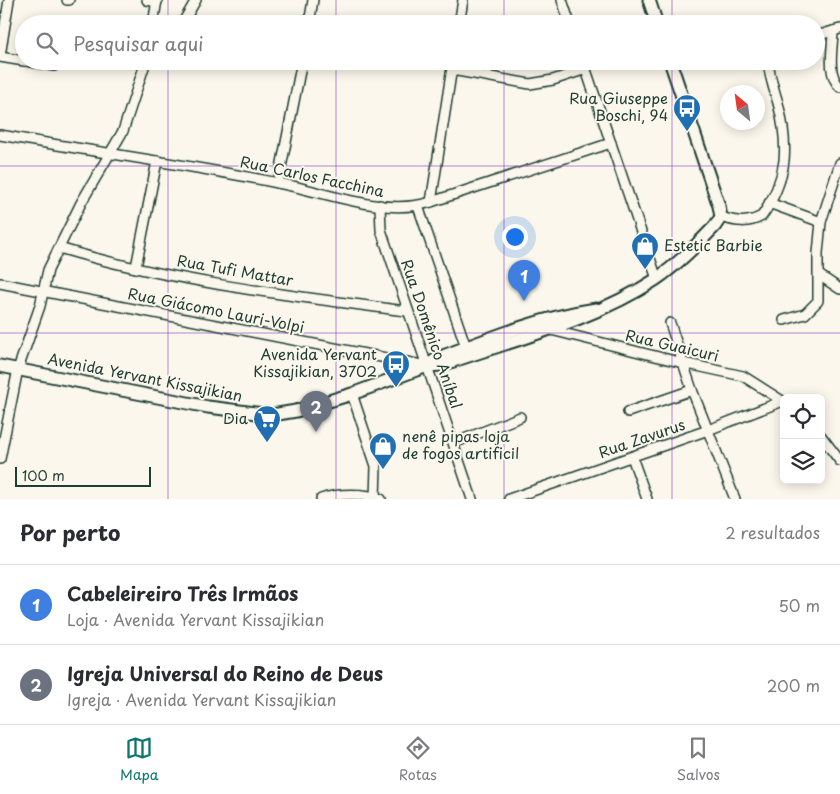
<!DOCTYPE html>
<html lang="pt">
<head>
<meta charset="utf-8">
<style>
	:root { --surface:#fff; --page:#f2f2f3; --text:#2b2b33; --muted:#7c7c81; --line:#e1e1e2; --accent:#0f766e }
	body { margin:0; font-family:"Playpen Sans",sans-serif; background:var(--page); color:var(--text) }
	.controls { position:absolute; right:15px; bottom:15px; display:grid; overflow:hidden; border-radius:8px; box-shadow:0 2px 12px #0003 }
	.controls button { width:45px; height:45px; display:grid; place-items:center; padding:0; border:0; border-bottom:1px solid var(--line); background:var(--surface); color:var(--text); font:25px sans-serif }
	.compass { position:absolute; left:720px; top:85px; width:45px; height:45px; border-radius:50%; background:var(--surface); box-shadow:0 2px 12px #0003; rotate:331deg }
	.scale { position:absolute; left:15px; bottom:12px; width:136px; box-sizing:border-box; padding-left:5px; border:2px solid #1f3d34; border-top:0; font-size:14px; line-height:18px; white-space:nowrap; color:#1f3d34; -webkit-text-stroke:4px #fbf7ec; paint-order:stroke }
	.you { position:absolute; left:514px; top:236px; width:18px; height:18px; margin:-12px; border:4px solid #fff; border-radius:50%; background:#1a73e8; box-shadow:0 0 0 8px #1a73e833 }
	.badge { display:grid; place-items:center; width:32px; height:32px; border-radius:50%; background:var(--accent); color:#fff; font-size:16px; font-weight:700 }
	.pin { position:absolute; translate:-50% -41px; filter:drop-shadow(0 1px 2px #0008) }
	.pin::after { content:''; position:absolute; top:26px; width:18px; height:15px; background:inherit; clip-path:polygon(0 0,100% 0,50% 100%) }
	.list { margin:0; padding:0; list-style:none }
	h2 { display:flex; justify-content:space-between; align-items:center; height:65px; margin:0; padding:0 20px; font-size:21px }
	h2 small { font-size:16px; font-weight:400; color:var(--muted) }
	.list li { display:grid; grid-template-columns:32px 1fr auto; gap:15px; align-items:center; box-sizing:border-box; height:80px; padding:0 20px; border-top:1px solid var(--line) }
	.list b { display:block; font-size:19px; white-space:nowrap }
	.list p { margin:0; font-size:16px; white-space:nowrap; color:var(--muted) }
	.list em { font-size:16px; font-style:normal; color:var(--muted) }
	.icon { flex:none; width:28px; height:28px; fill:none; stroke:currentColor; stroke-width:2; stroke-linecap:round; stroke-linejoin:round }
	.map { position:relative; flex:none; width:840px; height:499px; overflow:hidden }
	.search { position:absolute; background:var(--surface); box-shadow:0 2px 12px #0003; left:15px; right:15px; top:15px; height:55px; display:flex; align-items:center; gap:12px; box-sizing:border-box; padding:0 18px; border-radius:28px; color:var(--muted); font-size:19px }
	.sheet { height:225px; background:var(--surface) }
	nav { display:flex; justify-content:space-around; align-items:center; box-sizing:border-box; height:70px; border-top:1px solid var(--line); background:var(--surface); font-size:14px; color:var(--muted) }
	nav a { display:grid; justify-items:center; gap:2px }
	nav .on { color:var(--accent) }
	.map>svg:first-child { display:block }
</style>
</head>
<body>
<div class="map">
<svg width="840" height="499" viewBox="0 0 840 499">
	<rect width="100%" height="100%" fill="#fbf7ec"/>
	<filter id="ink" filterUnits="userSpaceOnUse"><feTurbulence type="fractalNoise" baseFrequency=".02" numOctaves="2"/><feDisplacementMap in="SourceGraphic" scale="10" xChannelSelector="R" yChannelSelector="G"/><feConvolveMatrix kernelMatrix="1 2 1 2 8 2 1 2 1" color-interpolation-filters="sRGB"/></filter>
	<g filter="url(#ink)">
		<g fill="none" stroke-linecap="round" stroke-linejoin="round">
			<g stroke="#1f3d34" stroke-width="12">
				<g id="minor">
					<polyline points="67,0 69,0"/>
					<polyline points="147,0 157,2"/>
					<polyline points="562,0 570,24"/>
					<polyline points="153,24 157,0"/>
					<polyline points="182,24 196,0"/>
					<polyline points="309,24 313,0"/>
					<polyline points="459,24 463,0"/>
					<path d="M 833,31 C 833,48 826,74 840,87"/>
					<polyline points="816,36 840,29"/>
					<polyline points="0,56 9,0"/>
					<polyline points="0,57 24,61"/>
					<polyline points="26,61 54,66"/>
					<polyline points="583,61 657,279"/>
					<polyline points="452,70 530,84 553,80 586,69"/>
					<path d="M 0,135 C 93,152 186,164 278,183 C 326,192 384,217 431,202 L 611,143"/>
					<polyline points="278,183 302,61"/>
					<polyline points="431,202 453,61"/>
					<polyline points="769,203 821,222"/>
					<polyline points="380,205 381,230 472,499"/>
					<polyline points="418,206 466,347"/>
					<path d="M 721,217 C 736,222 748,224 762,216 C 788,178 789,146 778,103 C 774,89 769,75 768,61"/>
					<path d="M 59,248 C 172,282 291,296 407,311"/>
					<polyline points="136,267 157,161"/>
					<polyline points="819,275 840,289"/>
					<polyline points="0,283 427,366"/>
					<polyline points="784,320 805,314 818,301 818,253 821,222 840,163"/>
					<polyline points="670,323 692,390 735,499"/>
					<polyline points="547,329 683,363 743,376 784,402"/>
					<polyline points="352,394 376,466 375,499"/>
					<polyline points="628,412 692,390"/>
					<polyline points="821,436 840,461"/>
					<polyline points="454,443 520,417"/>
					<polyline points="632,457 647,499"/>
					<polyline points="0,459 18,369 40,306 48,270 81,203 123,131 146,61"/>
					<path d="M 321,499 C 337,493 366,493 381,499"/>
					<polyline points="509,499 708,430 783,401"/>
				</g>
			</g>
			<g stroke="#1f3d34" stroke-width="15">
				<g id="major">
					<polyline points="649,0 657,24"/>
					<path d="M 0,366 L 208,407 L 272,415 L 296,411 L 352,394 L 427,366 L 438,358 C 490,338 542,317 596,309"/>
					<path d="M 427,366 L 442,365 C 512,340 593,321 655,280 C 676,266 697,245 715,226 L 721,217 L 719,206 L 670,61"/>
				</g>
			</g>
			<use href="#minor" stroke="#fbf7ec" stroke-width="9"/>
			<use href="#major" stroke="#fbf7ec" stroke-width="11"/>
		</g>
	</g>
	<path fill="none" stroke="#7b2cbf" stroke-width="1" stroke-opacity="0.55" d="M 168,0 L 168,24M 336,0 L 336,24M 504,0 L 504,24M 672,0 L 672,24M 168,61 L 168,499M 336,61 L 336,499M 504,61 L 504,499M 672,61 L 672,499M 0,166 L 840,166M 0,333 L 840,333"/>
	<defs>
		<g id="bus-pin" transform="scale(1.4375)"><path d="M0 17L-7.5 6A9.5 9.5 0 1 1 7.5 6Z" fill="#1f6fb2" stroke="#fbf7ec"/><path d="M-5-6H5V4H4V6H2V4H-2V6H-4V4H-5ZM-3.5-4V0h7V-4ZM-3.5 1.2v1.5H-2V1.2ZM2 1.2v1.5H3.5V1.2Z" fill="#fff"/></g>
		<g id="shop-pin" transform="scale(1.4375)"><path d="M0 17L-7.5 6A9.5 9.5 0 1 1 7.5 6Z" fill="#1f6fb2" stroke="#fbf7ec"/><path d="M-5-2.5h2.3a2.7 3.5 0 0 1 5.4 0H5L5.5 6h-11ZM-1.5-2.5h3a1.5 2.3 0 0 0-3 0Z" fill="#fff"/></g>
		<g id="supermarket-pin" transform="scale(1.4375)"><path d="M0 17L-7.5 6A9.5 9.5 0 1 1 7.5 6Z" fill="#1f6fb2" stroke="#fbf7ec"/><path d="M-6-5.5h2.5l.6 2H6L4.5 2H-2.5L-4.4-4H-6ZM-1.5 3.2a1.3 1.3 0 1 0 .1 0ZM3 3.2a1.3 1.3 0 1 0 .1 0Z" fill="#fff"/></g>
	</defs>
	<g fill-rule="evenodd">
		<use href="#bus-pin" x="687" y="108"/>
		<use href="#shop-pin" x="645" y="246"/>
		<use href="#bus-pin" x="396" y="364"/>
		<use href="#supermarket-pin" x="267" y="419"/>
		<use href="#shop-pin" x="383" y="446"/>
	</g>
	<g text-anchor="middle" stroke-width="4" stroke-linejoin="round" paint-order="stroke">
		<g font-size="15" fill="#1f3d34" stroke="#fbf7ec" text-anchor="end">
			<text x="668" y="104">Rua Giuseppe<tspan x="668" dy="17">Boschi, 94</tspan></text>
			<text x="664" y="251" text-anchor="start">Estetic Barbie</text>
			<text x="377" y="360">Avenida Yervant<tspan x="377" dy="17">Kissajikian, 3702</tspan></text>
			<text x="248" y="424">Dia</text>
			<text x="402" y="442" text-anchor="start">nenê pipas loja<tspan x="402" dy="17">de fogos artificil</tspan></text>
		</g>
		<g font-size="15" fill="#1f3d34" stroke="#fbf7ec">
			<text transform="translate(312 177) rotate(12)" y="5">Rua Carlos Facchina</text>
			<text transform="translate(235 271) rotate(10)" y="5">Rua Tufi Mattar</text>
			<text transform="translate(216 311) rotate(11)" y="5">Rua Giácomo Lauri-Volpi</text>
			<text transform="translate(431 334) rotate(71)" y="5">Rua Domênico Aníbal</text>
			<text transform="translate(672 346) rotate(13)" y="5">Rua Guaicuri</text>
			<text transform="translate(145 378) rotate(11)" y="5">Avenida Yervant Kissajikian</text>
			<text transform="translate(642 439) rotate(-19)" y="5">Rua Zavurus</text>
		</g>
	</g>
</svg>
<div class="controls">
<button><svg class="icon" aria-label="locate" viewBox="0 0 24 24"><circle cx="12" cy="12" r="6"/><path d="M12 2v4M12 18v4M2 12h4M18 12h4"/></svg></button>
<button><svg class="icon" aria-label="layers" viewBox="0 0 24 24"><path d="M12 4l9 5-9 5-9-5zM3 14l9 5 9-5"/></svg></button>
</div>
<svg class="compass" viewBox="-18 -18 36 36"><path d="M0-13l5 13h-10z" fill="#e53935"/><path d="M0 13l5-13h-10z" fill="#7c7c81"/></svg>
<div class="scale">100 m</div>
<div class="you"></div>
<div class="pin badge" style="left:524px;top:301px;background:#3f7fe0">1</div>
<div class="pin badge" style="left:316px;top:432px;background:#6b7280">2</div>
<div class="search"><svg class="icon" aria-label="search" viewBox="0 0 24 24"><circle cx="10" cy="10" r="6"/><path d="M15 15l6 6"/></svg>Pesquisar aqui</div>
</div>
<section class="sheet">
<h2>Por perto<small>2 resultados</small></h2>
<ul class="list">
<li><span class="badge" style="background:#3f7fe0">1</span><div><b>Cabeleireiro Três Irmãos</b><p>Loja · Avenida Yervant Kissajikian</p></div><em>50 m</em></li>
<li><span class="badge" style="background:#6b7280">2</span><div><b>Igreja Universal do Reino de Deus</b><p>Igreja · Avenida Yervant Kissajikian</p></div><em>200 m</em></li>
</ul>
</section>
<nav>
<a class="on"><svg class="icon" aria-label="map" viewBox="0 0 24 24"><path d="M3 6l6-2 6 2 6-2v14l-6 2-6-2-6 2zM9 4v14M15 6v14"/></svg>Mapa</a>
<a><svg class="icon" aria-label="directions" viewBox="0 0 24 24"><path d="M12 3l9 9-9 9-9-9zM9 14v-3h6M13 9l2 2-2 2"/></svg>Rotas</a>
<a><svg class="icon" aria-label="saved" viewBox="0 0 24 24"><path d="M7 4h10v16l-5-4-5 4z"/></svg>Salvos</a>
</nav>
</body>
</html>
